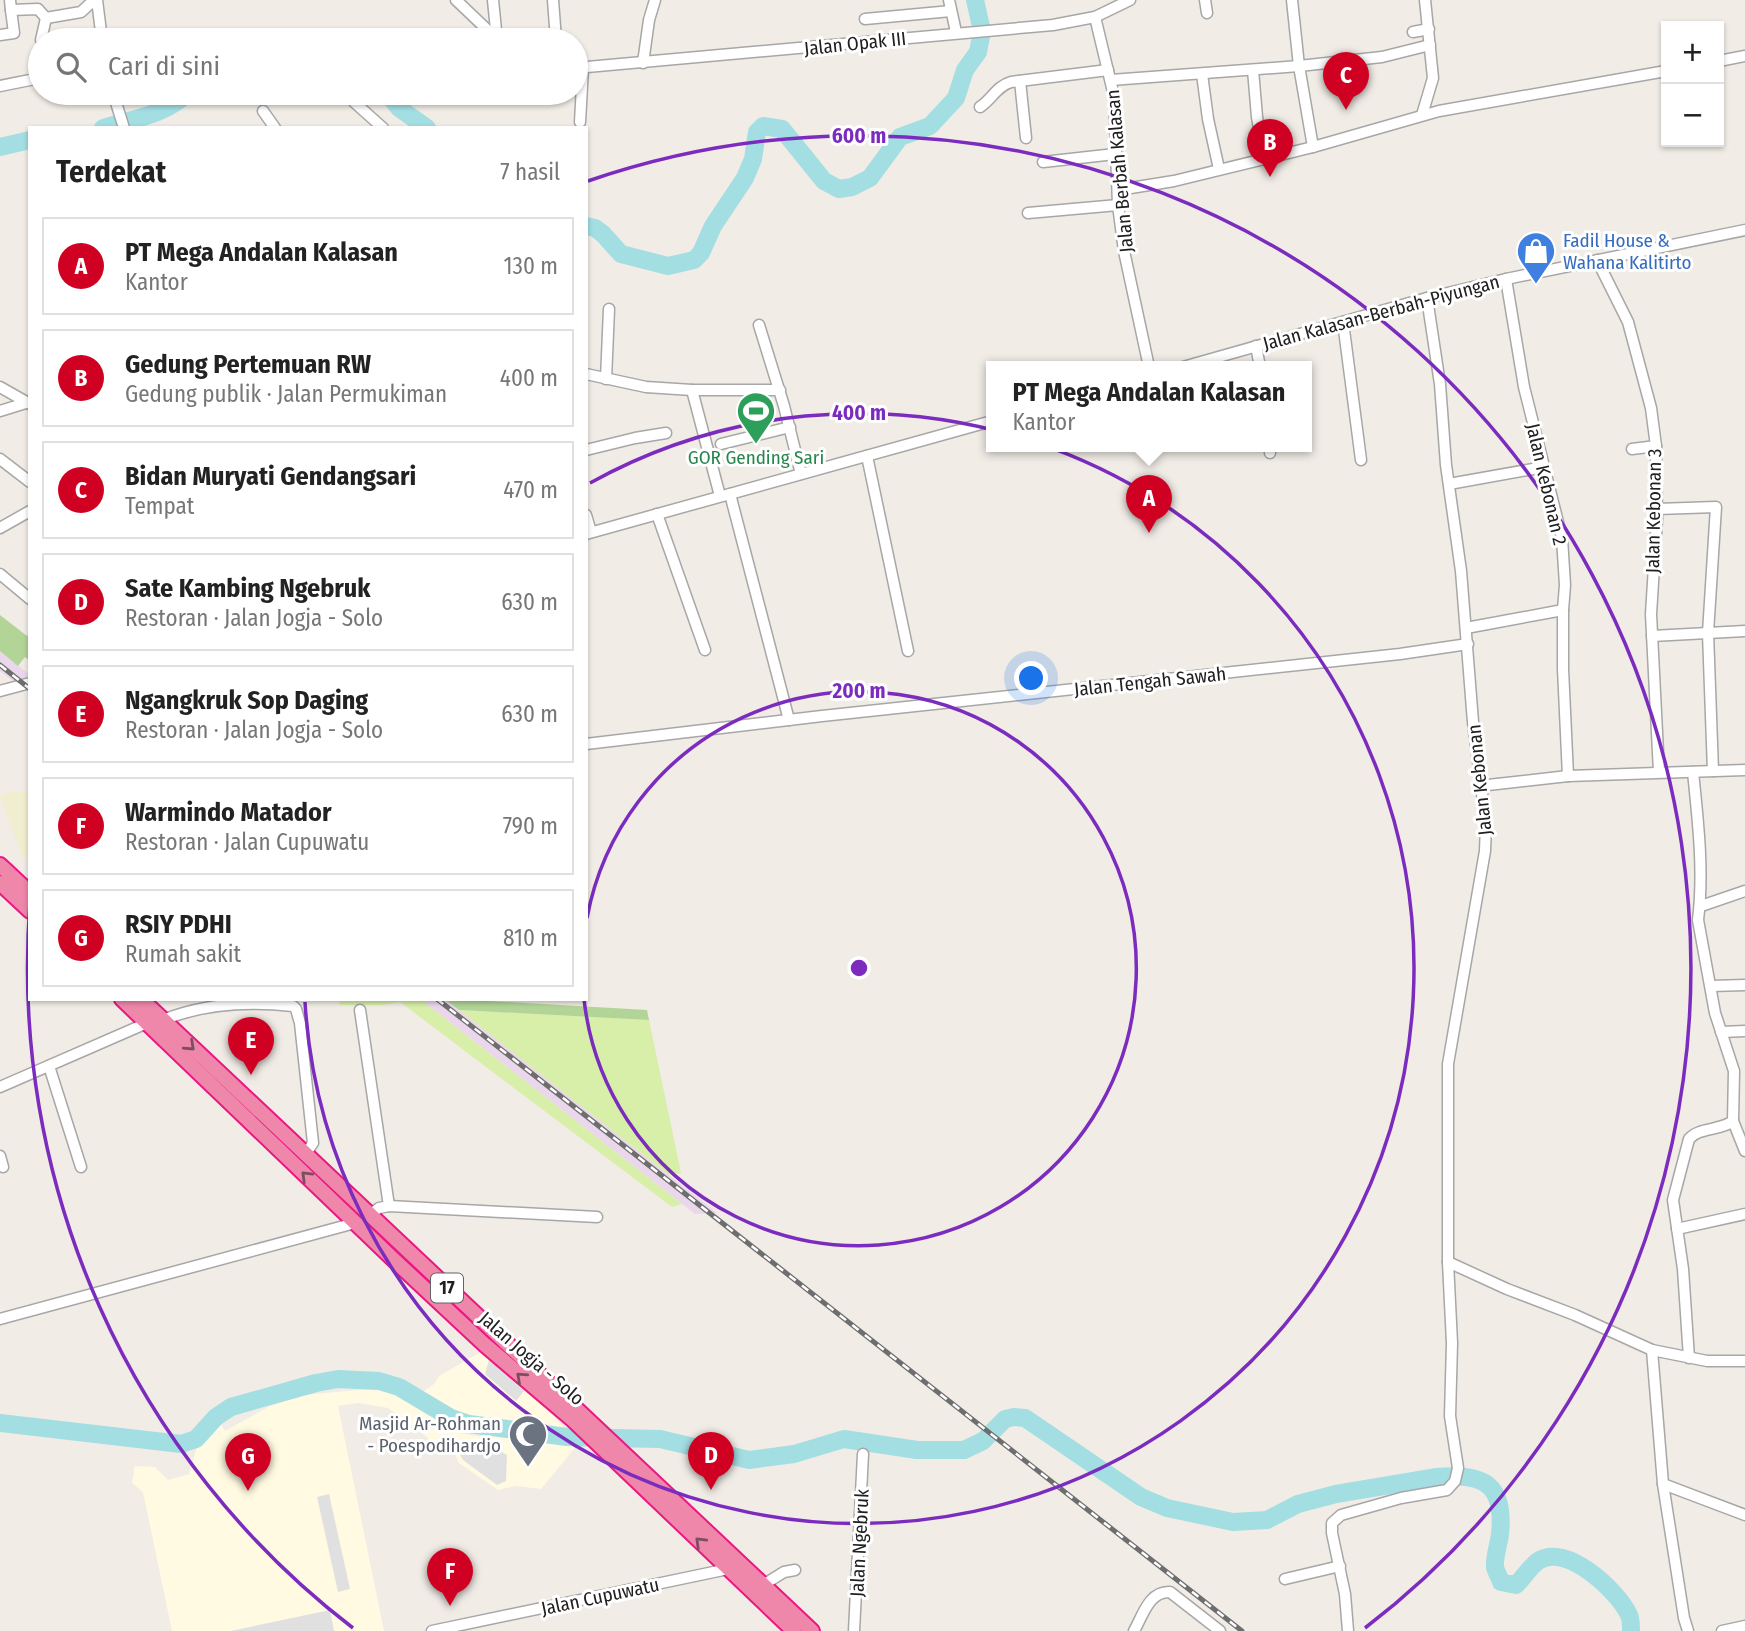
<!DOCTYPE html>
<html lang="id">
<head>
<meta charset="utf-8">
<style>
	:root { --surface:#fff; --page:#f6f6f6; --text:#222; --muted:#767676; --line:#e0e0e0; --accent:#d00022 }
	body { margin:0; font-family:"Fira Sans Condensed",sans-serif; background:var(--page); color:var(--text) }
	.controls { position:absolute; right:21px; top:21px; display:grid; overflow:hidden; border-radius:0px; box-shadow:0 2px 5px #0004 }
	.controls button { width:63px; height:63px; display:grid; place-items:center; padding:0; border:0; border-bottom:2px solid var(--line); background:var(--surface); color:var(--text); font:35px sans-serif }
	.you { position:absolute; left:1032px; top:679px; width:24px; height:24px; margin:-18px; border:5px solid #fff; border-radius:50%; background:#1a73e8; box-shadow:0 0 0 10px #1a73e833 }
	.badge { display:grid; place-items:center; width:46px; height:46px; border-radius:50%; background:var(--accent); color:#fff; font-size:23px; font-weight:700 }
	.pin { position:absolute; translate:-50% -58px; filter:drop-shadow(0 2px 4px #0008) }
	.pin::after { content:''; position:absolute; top:37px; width:24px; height:21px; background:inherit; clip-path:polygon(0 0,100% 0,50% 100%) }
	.popup { position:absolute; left:986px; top:361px; width:326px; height:91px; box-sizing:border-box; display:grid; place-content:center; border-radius:0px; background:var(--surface); filter:drop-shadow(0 2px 5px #0005); font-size:23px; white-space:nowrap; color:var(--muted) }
	.popup b { font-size:26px; color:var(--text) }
	.popup::after { content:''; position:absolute; left:50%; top:100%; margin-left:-14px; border:14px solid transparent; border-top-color:var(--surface) }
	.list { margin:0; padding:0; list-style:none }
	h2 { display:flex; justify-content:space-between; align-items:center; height:91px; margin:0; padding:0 28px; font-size:30px }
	h2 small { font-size:23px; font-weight:400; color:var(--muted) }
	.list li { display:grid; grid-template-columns:46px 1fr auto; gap:21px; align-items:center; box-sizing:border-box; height:98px; margin:0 14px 14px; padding:0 14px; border:2px solid var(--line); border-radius:0px }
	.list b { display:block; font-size:26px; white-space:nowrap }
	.list p { margin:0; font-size:23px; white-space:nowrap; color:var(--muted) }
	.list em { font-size:23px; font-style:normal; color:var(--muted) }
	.icon { flex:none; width:38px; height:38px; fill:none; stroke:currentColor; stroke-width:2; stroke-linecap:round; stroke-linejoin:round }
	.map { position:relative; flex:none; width:1745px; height:1631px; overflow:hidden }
	.search { position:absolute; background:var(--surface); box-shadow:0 2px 5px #0004; left:28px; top:28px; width:560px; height:77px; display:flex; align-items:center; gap:18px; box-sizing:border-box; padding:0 24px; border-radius:38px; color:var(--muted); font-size:26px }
	.panel { position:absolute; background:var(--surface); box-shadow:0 2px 5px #0004; left:28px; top:126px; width:560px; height:875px; border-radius:0px }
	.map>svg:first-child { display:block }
</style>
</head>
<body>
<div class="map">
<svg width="1745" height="1631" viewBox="0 0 1745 1631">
	<rect width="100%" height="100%" fill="#f1ece6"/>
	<g fill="#ebd7eb">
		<polygon points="0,651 30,675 30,678 14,682 0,671"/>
		<polygon points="420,999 445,999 717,1213 695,1214"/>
	</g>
	<polygon fill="#fffae1" points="486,1349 529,1388 578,1444 541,1489 516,1486 498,1490 459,1463 453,1450 444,1450 388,1408 359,1403 338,1406 384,1631 172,1631 143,1492 132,1483 135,1466 155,1467 168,1480 189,1474 196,1450 219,1421 225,1431 270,1406 304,1395 347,1391 377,1389 406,1399 457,1433 491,1438 494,1426 464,1421 429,1403 420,1394 434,1384 439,1376"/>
	<polygon fill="#f1eed0" points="30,791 30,856 23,858 0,796 11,792"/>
	<g fill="#d7efa8">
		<polygon points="339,999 420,999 682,1204 672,1207 400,1002 382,1005 340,1005"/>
		<polygon points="459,1010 649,1020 681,1173 669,1175"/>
	</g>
	<g fill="#b3d497">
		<polygon points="0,615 27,636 30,633 30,661 25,657 18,666 0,651"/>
		<polygon points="453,999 647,1010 649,1020 459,1010 447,1001"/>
	</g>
	<g fill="#e0e0e0">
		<polygon points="489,1360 524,1391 516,1401 485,1374"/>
		<polygon points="460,1445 470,1447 493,1447 507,1455 506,1481 497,1485 463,1460 458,1451"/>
		<polygon points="329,1494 350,1589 338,1592 317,1497"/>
		<polygon points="330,1610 334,1631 231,1631"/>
	</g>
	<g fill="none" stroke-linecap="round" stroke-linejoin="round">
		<g stroke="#a3dee3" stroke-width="18">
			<polyline points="251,40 256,40"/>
			<polyline points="336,40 337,40"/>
			<polyline points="387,93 399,108 427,128"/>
			<path d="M 103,128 C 129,120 169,114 187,93"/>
			<polyline points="0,147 30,140"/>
			<polyline points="586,226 595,228 603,234 621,254 668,266 694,260 701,253 713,226 745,178 753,159 757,132 763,126 782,129 824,181 839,189 852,187 870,178 900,137 930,126 956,98 965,70 978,52 982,31 975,0"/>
			<path d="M 0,1423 L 181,1444 L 196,1439 L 216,1417 L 231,1407 L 316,1383 L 338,1379 L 379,1381 L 399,1387 L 451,1418 L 469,1424 L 567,1437 L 660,1439 L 749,1460 L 794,1454 L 844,1439 L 917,1450 L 964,1450 L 983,1441 L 1005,1419 L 1014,1417 L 1025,1418 L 1141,1497 L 1167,1508 L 1233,1522 L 1267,1520 L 1298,1504 L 1336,1494 L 1437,1477 C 1484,1473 1505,1484 1500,1534 C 1499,1544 1494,1557 1495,1567 C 1496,1572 1500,1578 1501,1582 L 1516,1585 C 1523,1578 1530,1567 1538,1561 C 1566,1542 1618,1591 1629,1615 C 1631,1619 1631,1626 1631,1631"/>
		</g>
		<g stroke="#a7a7a7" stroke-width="13">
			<g id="minor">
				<polyline points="10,0 11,10 38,9 46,18 41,40"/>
				<polyline points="97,0 102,40"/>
				<polyline points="456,0 498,40"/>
				<polyline points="493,0 497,40"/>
				<polyline points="553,0 556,40"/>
				<polyline points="949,0 956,32"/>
				<polyline points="1205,0 1207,13"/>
				<polyline points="1095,17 1114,96 1118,205 1124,251 1149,367"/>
				<polyline points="46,18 81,12 94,0"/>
				<polyline points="865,19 951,11"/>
				<polyline points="1413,32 1429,29"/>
				<polyline points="0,35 14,33 11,10"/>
				<polyline points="1719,61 1745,56"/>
				<polyline points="643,63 649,20 655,0"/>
				<polyline points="576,68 1053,25 1095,17 1130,0"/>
				<polyline points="1253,70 1257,117 1264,159"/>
				<polyline points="1202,74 1208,119 1219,169"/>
				<polyline points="1111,80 1299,66 1292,0"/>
				<polyline points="1020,81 1026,138"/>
				<polyline points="0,86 40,78"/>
				<polyline points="113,93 124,128"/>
				<polyline points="354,102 383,128"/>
				<path d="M 980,107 C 992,99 997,86 1011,82 L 1108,70"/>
				<polyline points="263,111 275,128"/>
				<polyline points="1422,115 1433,78 1425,0"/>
				<polyline points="580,122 583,68"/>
				<polyline points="1313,147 1299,66 1382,57 1430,45"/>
				<polyline points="1043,162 1115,154"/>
				<polyline points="1118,190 1174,181 1313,147 1439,111 1666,71"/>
				<polyline points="1028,213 1118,205"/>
				<polyline points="1597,260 1628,322 1651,408 1656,446 1657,519 1651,614 1659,772"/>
				<polyline points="1506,279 1524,387 1562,538 1565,585 1563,610 1563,669 1568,776"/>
				<polyline points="1343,322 1361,460"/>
				<polyline points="759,325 784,406 801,474"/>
				<polyline points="1256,346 1260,367"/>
				<polyline points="1183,367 1427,298 1506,279 1745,230"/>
				<polyline points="586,374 646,387 692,390 780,390"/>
				<polyline points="606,379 609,309"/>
				<polyline points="0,387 30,404"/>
				<polyline points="692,390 720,496"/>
				<polyline points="0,411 29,402"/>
				<polyline points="721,444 790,427"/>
				<polyline points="1270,447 1270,453"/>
				<polyline points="1632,449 1656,446"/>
				<polyline points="586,450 635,438 666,433"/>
				<polyline points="867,456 908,651"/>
				<polyline points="0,459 30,482"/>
				<polyline points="1449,484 1544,467"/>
				<polyline points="730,494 789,720"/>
				<polyline points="1657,509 1716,507 1708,633 1713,771"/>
				<polyline points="657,514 705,650"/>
				<polyline points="586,515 591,532"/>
				<polyline points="0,528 30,511"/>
				<polyline points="586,534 992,421"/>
				<polyline points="0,574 30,599"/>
				<polyline points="1466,628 1563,610"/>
				<polyline points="1652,636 1745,631"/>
				<polyline points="0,691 30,683"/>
				<polyline points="586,744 822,716 1400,654 1468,644"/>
				<polyline points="1479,786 1568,776 1745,770"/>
				<polyline points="1701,906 1745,891"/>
				<polyline points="1711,986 1745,985"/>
				<polyline points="360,1010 389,1206"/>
				<path d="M 163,1020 C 205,1003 249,1001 293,1006 L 296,1009 L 300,1023 L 313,1143 L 305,1155"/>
				<polyline points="1721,1032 1745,1031"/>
				<polyline points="49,1066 81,1167"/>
				<polyline points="0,1087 147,1023"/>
				<polyline points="1733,1121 1745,1151"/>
				<polyline points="0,1156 3,1167"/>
				<polyline points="369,1215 379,1208 389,1206 597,1217"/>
				<polyline points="1677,1229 1745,1214"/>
				<polyline points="1448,1262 1507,1289 1575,1315 1652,1350 1707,1361 1745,1361"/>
				<polyline points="0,1319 355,1223"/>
				<polyline points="1652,1350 1663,1484 1684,1618 1688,1631"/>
				<path d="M 1689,1358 L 1683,1269 L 1673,1200 L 1689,1139 C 1699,1127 1720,1131 1733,1121 L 1734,1071 L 1715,1013 L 1698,920 C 1704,871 1698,821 1693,772"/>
				<polyline points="1663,1484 1745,1515"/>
				<polyline points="1285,1579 1340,1566"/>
				<polyline points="763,1585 784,1572 795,1570"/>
				<polyline points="432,1631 728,1569"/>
				<polyline points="854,1631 863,1454"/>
				<path d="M 1134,1631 C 1143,1615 1149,1591 1170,1592 L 1220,1631"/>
				<polyline points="1348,1631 1345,1594 1332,1533 1332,1523 1341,1515 1401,1498 1447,1490 1455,1481 1458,1468 1450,1416 1452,1343 1448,1262 1448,1064 1485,851 1486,825 1473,722 1461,571 1446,465 1440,384 1427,298"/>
				<polyline points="1722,1631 1745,1626"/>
			</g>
		</g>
		<g stroke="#eb1782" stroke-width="18">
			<g id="highway">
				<polyline points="0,865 30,893"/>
				<polyline points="0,883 30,911"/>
				<polyline points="122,999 393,1259 485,1345 573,1420 794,1631"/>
				<polyline points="141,999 812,1631"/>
			</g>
		</g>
		<use href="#minor" stroke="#fff" stroke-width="10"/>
		<use href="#highway" stroke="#ef87ab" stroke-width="14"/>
		<g stroke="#6e6e6e" stroke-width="5">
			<g id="rail">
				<polyline points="0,665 30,689"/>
				<polyline points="437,999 1242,1631"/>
			</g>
		</g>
		<use href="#rail" stroke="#fff" stroke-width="2.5" stroke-dasharray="8" stroke-linecap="butt"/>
	</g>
	<defs><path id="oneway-chevron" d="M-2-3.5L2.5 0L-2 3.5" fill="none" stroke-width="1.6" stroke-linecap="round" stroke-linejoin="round" transform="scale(1.75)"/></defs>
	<g stroke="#7d4e5f">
		<use href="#oneway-chevron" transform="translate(190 1046) rotate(43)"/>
		<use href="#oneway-chevron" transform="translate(306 1176) rotate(-136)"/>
		<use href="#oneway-chevron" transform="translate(521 1377) rotate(-138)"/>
		<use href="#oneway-chevron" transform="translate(700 1542) rotate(-136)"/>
	</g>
	<g fill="none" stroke="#7b2cbf" stroke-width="3.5">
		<path d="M587 918A277 277 0 1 1 584 999"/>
		<path d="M590 483A555 555 0 1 1 305 1002"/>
		<path d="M353 1628A832 832 0 0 1 30 903M588 181A832 832 0 0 1 1365 1628"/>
	</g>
	<defs>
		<g id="shop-pin" transform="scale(2.0125)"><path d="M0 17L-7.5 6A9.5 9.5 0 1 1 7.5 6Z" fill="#3f7fe0" stroke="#fff"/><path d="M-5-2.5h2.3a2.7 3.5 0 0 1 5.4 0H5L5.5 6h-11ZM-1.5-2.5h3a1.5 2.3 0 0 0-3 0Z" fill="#fff"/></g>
		<g id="stadium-pin" transform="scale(2.0125)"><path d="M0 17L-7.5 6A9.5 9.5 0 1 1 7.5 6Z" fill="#2e9e5b" stroke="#fff"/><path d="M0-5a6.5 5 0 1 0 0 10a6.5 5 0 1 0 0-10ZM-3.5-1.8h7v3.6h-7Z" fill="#fff"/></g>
		<g id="mosque-pin" transform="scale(2.0125)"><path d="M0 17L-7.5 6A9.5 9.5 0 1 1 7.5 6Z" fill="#6b7280" stroke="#fff"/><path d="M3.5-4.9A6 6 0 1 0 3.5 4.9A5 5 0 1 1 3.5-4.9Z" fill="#fff"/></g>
	</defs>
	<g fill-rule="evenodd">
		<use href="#shop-pin" x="1536" y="251"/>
		<use href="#stadium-pin" x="756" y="411"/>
		<use href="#mosque-pin" x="528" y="1434"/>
	</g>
	<g text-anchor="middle" stroke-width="6" stroke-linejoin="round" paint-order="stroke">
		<rect fill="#fff" stroke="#636363" stroke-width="2" x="431" y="1273.5" width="32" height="29" rx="5"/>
		<g font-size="18" font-weight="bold" fill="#202020">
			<text x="447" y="1294">17</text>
		</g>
		<g font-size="19" fill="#202020" stroke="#fff">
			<text transform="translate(855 43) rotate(-6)" y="7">Jalan Opak III</text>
			<text transform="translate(1119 171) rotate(-95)" y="7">Jalan Berbah Kalasan</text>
			<text transform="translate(1381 312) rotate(-15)" y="7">Jalan Kalasan-Berbah-Piyungan</text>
			<text transform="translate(1547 484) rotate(77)" y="7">Jalan Kebonan 2</text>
			<text transform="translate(1653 511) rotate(-89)" y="7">Jalan Kebonan 3</text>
			<text transform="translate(1150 681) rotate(-6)" y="7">Jalan Tengah Sawah</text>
			<text transform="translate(1479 780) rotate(-96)" y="7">Jalan Kebonan</text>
			<text transform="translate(532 1358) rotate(41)" y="7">Jalan Jogja - Solo</text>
			<text transform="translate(859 1543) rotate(-87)" y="7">Jalan Ngebruk</text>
			<text transform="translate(600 1596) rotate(-12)" y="7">Jalan Cupuwatu</text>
		</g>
		<g font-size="19" fill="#366cbe" stroke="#fff" text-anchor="start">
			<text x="1563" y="247">Fadil House &amp;<tspan x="1563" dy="22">Wahana Kalitirto</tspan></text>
		</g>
		<g font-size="19" fill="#27864d" stroke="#fff">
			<text x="756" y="464">GOR Gending Sari</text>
		</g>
		<g font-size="19" fill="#5b616d" stroke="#fff" text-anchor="end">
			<text x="501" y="1430">Masjid Ar-Rohman<tspan x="501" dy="22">- Poespodihardjo</tspan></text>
		</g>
	</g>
	<circle cx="859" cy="968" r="10" fill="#7b2cbf" stroke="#fff" stroke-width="3.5"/>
	<g font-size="21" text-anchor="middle" font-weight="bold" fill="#7b2cbf" stroke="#fff" stroke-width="6" stroke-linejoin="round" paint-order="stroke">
		<text x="859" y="143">600 m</text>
		<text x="859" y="420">400 m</text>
		<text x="859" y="698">200 m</text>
	</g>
</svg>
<div class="controls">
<button>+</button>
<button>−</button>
</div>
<div class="you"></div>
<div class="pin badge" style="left:1149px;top:533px">A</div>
<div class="popup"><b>PT Mega Andalan Kalasan</b>Kantor</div>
<div class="pin badge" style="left:1270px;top:177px">B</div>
<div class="pin badge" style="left:1346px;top:110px">C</div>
<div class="pin badge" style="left:711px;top:1490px">D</div>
<div class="pin badge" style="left:251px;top:1075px">E</div>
<div class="pin badge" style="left:450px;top:1606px">F</div>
<div class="pin badge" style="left:248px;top:1491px">G</div>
<div class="search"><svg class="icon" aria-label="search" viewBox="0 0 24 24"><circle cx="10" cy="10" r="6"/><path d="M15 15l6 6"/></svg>Cari di sini</div>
<section class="panel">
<h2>Terdekat<small>7 hasil</small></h2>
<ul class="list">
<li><span class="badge">A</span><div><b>PT Mega Andalan Kalasan</b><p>Kantor</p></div><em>130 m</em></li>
<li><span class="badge">B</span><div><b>Gedung Pertemuan RW</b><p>Gedung publik · Jalan Permukiman</p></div><em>400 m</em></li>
<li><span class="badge">C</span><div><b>Bidan Muryati Gendangsari</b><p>Tempat</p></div><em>470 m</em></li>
<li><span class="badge">D</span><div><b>Sate Kambing Ngebruk</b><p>Restoran · Jalan Jogja - Solo</p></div><em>630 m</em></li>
<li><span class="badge">E</span><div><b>Ngangkruk Sop Daging</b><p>Restoran · Jalan Jogja - Solo</p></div><em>630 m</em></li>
<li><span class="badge">F</span><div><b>Warmindo Matador</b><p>Restoran · Jalan Cupuwatu</p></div><em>790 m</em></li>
<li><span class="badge">G</span><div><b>RSIY PDHI</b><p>Rumah sakit</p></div><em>810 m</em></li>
</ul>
</section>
</div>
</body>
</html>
